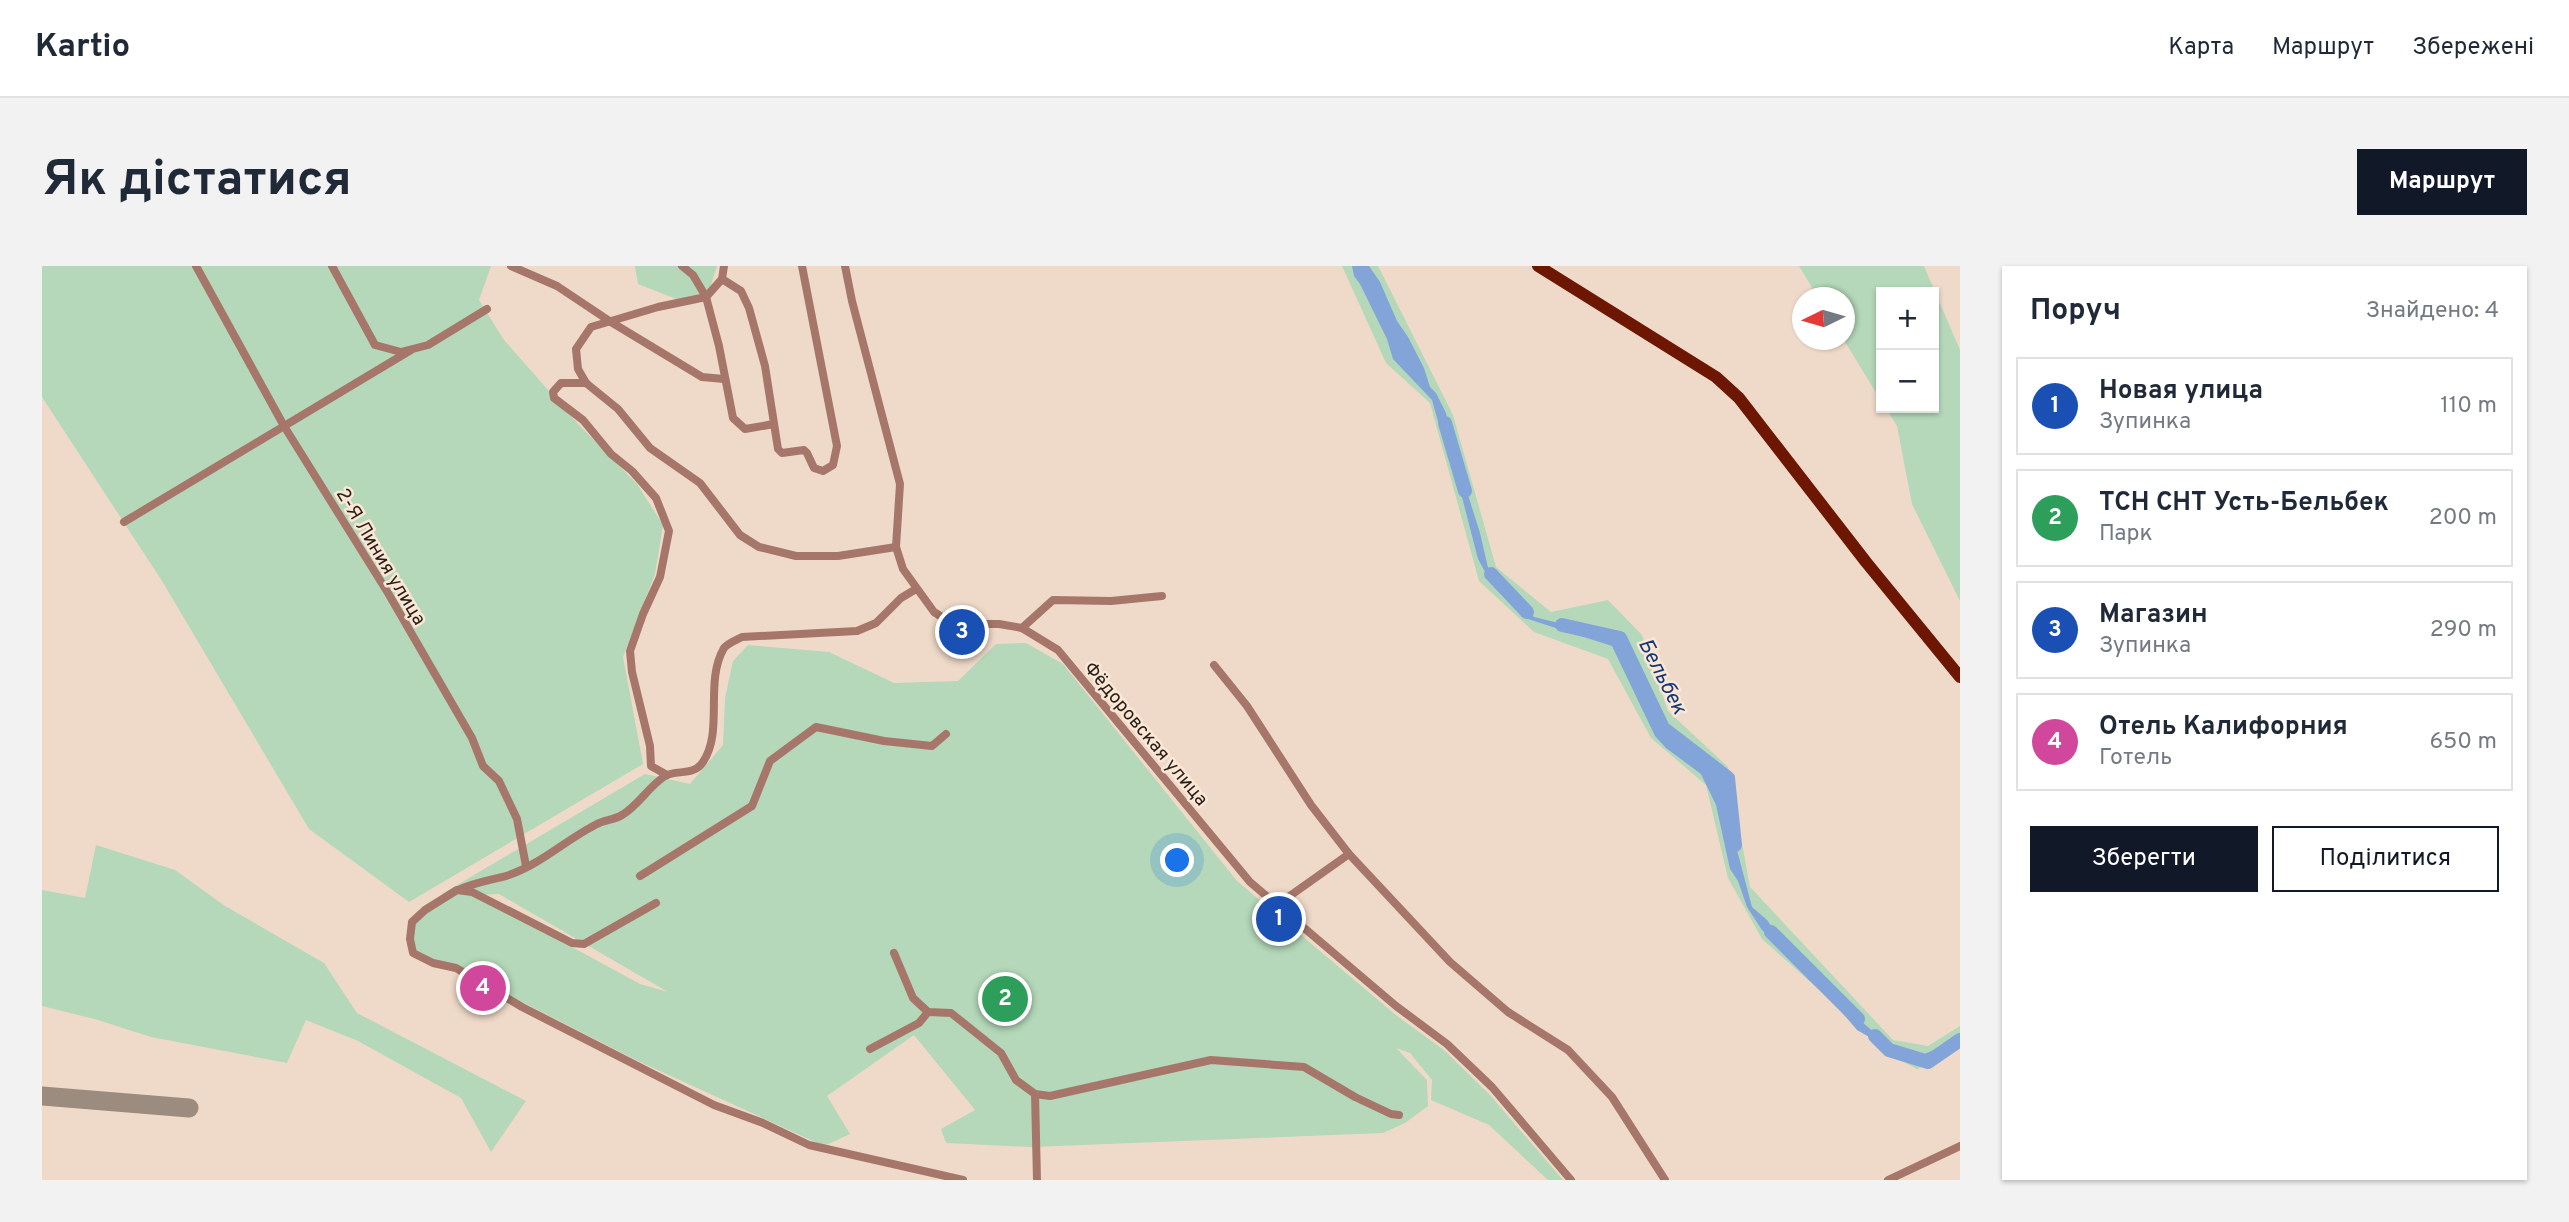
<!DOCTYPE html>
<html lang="uk">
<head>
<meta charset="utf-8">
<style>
	:root { --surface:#fff; --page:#f2f2f3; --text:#1f2937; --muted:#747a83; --line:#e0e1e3; --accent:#111827 }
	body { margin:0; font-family:Overpass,sans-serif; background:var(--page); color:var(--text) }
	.controls { position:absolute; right:21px; top:21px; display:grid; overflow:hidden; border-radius:0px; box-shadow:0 2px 5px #0004 }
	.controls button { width:63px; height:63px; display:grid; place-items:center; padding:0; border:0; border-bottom:2px solid var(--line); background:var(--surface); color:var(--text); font:35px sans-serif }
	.compass { position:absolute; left:1750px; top:21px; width:63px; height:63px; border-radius:50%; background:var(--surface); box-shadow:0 2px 5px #0004; rotate:265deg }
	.you { position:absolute; left:1136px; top:595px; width:24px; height:24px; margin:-18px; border:5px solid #fff; border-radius:50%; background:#1a73e8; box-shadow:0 0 0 10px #1a73e833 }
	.badge { display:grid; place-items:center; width:46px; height:46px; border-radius:50%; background:var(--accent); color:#fff; font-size:23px; font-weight:700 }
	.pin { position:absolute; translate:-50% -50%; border:4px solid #fff; box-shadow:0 2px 7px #0006 }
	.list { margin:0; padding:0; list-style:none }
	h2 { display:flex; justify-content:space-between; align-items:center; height:91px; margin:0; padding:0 28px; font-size:30px }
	h2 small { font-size:23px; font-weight:400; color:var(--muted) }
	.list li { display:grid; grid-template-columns:46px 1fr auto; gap:21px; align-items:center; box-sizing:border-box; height:98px; margin:0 14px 14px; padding:0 14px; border:2px solid var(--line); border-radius:0px }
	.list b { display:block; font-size:26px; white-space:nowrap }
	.list p { margin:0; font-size:23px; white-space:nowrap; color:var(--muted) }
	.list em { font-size:23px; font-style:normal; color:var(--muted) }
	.actions { display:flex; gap:14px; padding:21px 28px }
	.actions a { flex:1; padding:16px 0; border:2px solid var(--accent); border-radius:0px; text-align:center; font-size:24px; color:var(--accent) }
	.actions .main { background:var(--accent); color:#fff }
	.map { position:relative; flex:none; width:1918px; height:914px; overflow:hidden; border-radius:0px }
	header { display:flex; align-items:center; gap:42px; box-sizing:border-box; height:98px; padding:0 35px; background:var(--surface); border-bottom:2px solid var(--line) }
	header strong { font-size:33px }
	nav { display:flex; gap:38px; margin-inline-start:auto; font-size:24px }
	.intro { display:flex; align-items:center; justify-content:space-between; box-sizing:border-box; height:168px; padding:0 42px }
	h1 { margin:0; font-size:49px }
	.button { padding:18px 32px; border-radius:0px; background:var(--accent); color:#fff; font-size:24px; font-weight:700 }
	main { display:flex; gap:42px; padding:0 42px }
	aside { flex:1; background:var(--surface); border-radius:0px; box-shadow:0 2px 5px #0004 }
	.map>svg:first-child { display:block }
</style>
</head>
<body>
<header>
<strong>Kartio</strong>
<nav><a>Карта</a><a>Маршрут</a><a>Збережені</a></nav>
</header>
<div class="intro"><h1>Як дістатися</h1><a class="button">Маршрут</a></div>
<main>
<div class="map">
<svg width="1918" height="914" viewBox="0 0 1918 914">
	<rect width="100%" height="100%" fill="#efdac9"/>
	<g fill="#b4d8b9" fill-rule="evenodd">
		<polygon points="0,0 449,0 437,34 462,74 537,159 595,218 621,259 613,308 581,391 601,498 367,636 267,563 120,315 0,131"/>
		<polygon points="593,0 675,0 668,22 642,36 596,18"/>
		<polygon points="1300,0 1336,0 1411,149 1454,301 1509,346 1566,334 1600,369 1626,445 1686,501 1708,621 1851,774 1886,780 1918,760 1918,780 1899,793 1875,803 1854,792 1720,673 1686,612 1664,519 1609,472 1566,393 1492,366 1437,315 1388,137 1344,97"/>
		<polygon points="1757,0 1882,0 1918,84 1918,335 1870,238 1855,160 1844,142 1892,142 1892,26 1839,26 1839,135 1802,74 1802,32 1776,31"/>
		<path d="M 984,377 L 1021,398 L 1195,615 L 1355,750 L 1402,784 L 1448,829 L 1521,914 L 1506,914 L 1447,859 L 1389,834 L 1390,814 L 1368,787 L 1354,782 L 1385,814 L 1386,840 L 1363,857 L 1341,867 L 989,881 L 904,877 L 899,863 L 933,844 L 872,769 L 785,830 L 808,868 L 782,880 L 596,795 L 486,739 L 373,685 L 370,673 L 371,658 L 409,628 L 400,628 L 603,508 L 648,518 L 681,479 L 683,432 L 691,395 L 706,379 L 787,386 L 852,417 L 916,415 L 954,378 ZM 457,628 L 626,726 L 598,718 L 434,629 Z"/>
		<polygon points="54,579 133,604 183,640 282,697 315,747 484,835 449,886 419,832 316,775 264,754 245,797 109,771 56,754 0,740 0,624 43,632"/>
	</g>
	<polygon fill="#83a4d8" points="1310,0 1327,0 1338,16 1355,55 1366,71 1382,102 1388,121 1394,127 1404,147 1409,175 1438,267 1447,306 1456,309 1461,320 1492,351 1578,372 1621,462 1686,512 1690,565 1710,641 1725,654 1742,678 1804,742 1843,776 1877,790 1905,779 1918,768 1918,777 1896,792 1874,798 1815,764 1782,725 1768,715 1720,664 1705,641 1696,615 1688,603 1674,539 1659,508 1624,482 1613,470 1570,380 1480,351 1446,311 1436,293 1413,204 1405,187 1390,134 1351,93 1345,73 1318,18 1312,10"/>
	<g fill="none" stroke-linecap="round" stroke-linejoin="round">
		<g stroke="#83a4d8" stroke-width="14">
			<polyline points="1403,157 1423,225"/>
			<polyline points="1449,308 1485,346"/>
			<polyline points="1520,359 1578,372 1621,462 1686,512 1693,579"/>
			<polyline points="1729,666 1816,753"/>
			<polyline points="1833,770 1847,784 1886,796 1918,774"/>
		</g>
		<polyline stroke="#9b8c7f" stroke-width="19" points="0,830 147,842"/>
		<g stroke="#a7766a" stroke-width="8">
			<polyline points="154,0 242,160 346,327 430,472 441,500 457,515 475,553 484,600"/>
			<polyline points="290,0 333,79 359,86 386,79 445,43"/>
			<polyline points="469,0 515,20 569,56 660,111 682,113"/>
			<polyline points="640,0 651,9 664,31 677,80 691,152 703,163 732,158"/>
			<polyline points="682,0 680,13 664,31 616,41 549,61 534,83 536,103 544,117 576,143 608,182 658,217 698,269 717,281 754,290 796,290 854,281"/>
			<polyline points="803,0 810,35 858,218 854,281 861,303 892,346 911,358 957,358 980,362 1016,384 1208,616 1354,740 1405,778 1450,821 1529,914"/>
			<polyline points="680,13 699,25 707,42 723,100 736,183 740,187 762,184 765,187 772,202 781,205 791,199 795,180 760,0"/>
			<polyline points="544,117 519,117 511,126 512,132 541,154 569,188 590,205 614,232 627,265 618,311 601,348 588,385 590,406 608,480 609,500 625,509"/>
			<polyline points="82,256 369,84"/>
			<polyline points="980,362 1011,334 1069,335 1120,330"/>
			<polyline points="1172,399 1205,440 1269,539 1307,588 1408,696 1466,746 1526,784 1570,831 1623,914"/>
			<polyline points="598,610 710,540 728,495 774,461 842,475 890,480 904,468"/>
			<path d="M 416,624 C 433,616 450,614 467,609 C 499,598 525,573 555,558 C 562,554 572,554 580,549 C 597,539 606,521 623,510 C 635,503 651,511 661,496 C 682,465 662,416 682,382 C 686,377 694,374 700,371 L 815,365 L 834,357 L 859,332 L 874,323"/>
			<polyline points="614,637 542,678 530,677 430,626 415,624 383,644 370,656 368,673 371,687 391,697 414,702 480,741 672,839 721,857 767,879 921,914"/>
			<polyline points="1235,639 1307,588"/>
			<polyline points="852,687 871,732 886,746 909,747 959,787 974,814 993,828 1008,830 1169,794 1262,801 1313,831 1349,848 1357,849"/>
			<polyline points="828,783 877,757 886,746"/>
			<polyline points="993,828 995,914"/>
			<polyline points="1846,914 1918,880"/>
		</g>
		<polyline stroke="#6d1702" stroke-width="12" points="1496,0 1674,111 1697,132 1824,296 1918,411"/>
	</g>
	<g text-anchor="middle" stroke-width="5" stroke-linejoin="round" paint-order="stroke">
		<g font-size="19" fill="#261f18" stroke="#fce7d6">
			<text transform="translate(340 290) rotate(59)" y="7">2-Я Линия улица</text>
			<text transform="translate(1105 467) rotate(50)" y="7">Фёдоровская улица</text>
		</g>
		<g font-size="21" font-style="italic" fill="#133977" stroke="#fce7d6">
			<text transform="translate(1621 410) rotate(63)" y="7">Бельбек</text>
		</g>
	</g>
</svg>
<div class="controls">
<button>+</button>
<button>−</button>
</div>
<svg class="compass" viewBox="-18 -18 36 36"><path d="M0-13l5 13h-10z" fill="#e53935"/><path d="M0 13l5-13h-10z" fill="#747a83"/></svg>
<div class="you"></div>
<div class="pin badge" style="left:1237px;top:653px;background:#1a4fb4">1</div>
<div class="pin badge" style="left:963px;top:733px;background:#2e9e5b">2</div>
<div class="pin badge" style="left:920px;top:366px;background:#1a4fb4">3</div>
<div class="pin badge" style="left:441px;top:722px;background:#d1479c">4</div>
</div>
<aside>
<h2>Поруч<small>Знайдено: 4</small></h2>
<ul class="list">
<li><span class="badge" style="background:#1a4fb4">1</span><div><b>Новая улица</b><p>Зупинка</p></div><em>110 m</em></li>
<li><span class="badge" style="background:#2e9e5b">2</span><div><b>ТСН СНТ Усть-Бельбек</b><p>Парк</p></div><em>200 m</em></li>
<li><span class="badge" style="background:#1a4fb4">3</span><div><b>Магазин</b><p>Зупинка</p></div><em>290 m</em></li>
<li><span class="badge" style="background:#d1479c">4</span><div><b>Отель Калифорния</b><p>Готель</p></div><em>650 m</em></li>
</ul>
<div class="actions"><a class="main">Зберегти</a><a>Поділитися</a></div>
</aside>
</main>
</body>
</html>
